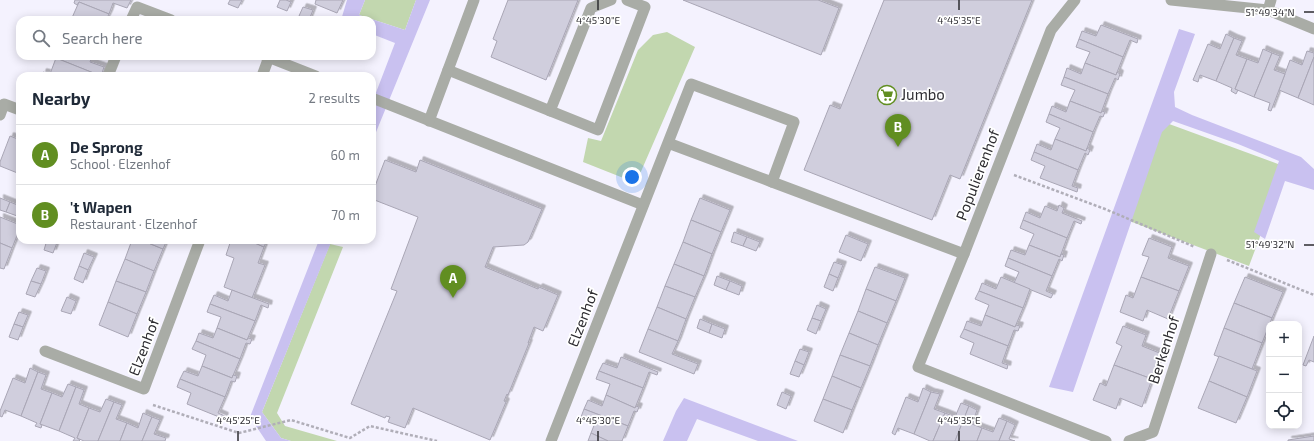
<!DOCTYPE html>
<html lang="en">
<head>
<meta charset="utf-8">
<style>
	:root { --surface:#fff; --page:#f2f2f3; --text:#1f2937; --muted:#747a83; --line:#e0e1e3; --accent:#618e21 }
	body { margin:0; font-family:"Exo 2",sans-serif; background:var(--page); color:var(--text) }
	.controls { position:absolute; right:12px; bottom:12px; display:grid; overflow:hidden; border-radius:8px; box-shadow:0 2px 10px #0003 }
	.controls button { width:36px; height:36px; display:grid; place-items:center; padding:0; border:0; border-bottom:1px solid var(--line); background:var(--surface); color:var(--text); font:20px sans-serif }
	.you { position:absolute; left:632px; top:177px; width:14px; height:14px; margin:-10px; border:3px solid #fff; border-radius:50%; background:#1a73e8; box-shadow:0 0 0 6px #1a73e833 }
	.badge { display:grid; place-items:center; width:26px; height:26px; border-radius:50%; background:var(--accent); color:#fff; font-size:13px; font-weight:700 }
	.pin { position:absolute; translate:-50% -33px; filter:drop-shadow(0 1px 2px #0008) }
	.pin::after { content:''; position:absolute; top:21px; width:14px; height:12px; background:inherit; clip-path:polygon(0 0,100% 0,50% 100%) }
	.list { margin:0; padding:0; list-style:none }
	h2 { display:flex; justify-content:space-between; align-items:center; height:52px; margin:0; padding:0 16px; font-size:17px }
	h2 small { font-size:13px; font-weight:400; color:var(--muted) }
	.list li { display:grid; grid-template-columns:26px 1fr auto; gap:12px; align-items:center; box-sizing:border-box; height:60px; padding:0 16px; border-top:1px solid var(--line) }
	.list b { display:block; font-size:15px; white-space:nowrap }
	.list p { margin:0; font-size:13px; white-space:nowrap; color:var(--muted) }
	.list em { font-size:13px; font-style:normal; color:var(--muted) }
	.icon { flex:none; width:22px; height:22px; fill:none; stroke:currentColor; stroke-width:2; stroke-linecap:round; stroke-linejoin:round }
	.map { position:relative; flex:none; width:1314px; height:441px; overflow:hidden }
	.search { position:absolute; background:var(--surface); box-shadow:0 2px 10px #0003; left:16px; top:16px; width:360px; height:44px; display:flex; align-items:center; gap:10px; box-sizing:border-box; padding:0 14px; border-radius:12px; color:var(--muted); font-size:15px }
	.panel { position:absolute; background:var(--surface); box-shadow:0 2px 10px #0003; left:16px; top:72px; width:360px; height:172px; border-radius:12px }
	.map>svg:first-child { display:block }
</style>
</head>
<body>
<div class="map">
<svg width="1314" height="441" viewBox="0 0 1314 441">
	<defs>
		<filter id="shadow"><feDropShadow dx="3.5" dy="-3.5" stdDeviation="0" flood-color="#0004"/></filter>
	</defs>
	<rect width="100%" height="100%" fill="#f4f2fe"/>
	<g fill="#c2d7af">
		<polygon points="365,0 416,0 405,30 359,15"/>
		<polygon points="667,32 695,47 636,183 583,162 588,138 601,141 638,50 653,35"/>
		<polygon points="1161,121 1286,167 1249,266 1124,219"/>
		<polygon points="330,244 343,247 277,413 285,426 337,441 291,441 281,438 262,412"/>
	</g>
	<g fill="#c9c1f0">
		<polygon points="347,0 365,0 359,15 405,30 416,0 430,0 372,142 372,103 395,43 372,34 372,20 341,20"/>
		<polygon points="1179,29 1195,34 1174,92 1175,107 1192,115 1301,157 1314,169 1314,190 1285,181 1265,239 1254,232 1279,161 1238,144 1173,121 1162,132 1073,392 1049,387"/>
		<polygon points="319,240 332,240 262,412 281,438 291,441 266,441 250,417"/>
		<polygon points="684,398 798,441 758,441 697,419 687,441 663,441 676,411"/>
	</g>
	<g fill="#d0cedd" stroke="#a9a6b5" filter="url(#shadow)">
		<polygon points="75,0 131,0 127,8 113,3 109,14 79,2 77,5 74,3"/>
		<polygon points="230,0 242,0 238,8 228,4"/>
		<polygon points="280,0 286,0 291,2 287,11 277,7"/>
		<polygon points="316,0 343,0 337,13 315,4"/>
		<polygon points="508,0 578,0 546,80 491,57 497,41 493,39"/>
		<polygon points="683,0 818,0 839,8 821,55"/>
		<polygon points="884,0 1032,0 960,179 950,175 932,220 804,170 830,105 840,109"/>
		<polygon points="79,2 109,14 106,20 71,20"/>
		<polygon points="303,7 313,10 309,20 299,16"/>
		<polygon points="1101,25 1138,39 1137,43 1130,40 1123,57 1079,39 1082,31 1096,36"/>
		<polygon points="1226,34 1234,38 1216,81 1200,75 1198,82 1193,80 1208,44 1220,49"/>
		<polygon points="1234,38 1242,41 1236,55 1247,59 1235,89 1238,90 1236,94 1231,91 1232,88 1216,81"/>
		<polygon points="1079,39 1123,57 1116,75 1085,63 1090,52 1076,47"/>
		<polygon points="1263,49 1272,53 1254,97 1235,89 1247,59 1258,63"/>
		<polygon points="1307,51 1314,53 1314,57 1298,98 1279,90 1290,60 1302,65"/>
		<polygon points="1272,53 1280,56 1274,70 1285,74 1271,111 1268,110 1270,103 1254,97"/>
		<polygon points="57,56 92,56 90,62 104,67 101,76 56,58"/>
		<polygon points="1314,57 1314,105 1298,98"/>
		<polygon points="56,58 101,76 42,75 43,72 50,74"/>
		<polygon points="1085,63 1116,75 1117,72 1120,74 1118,80 1115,78 1108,94 1064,77 1067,68 1081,74"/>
		<polygon points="1064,77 1108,94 1101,113 1070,101 1075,90 1061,85"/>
		<polygon points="1070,101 1101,113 1102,111 1105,112 1103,117 1100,116 1093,132 1049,114 1052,106 1066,112"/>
		<polygon points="1049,114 1093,132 1086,151 1055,139 1060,128 1046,122"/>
		<polygon points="10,136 20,140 20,174 0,166 0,162"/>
		<polygon points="1055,139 1086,151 1087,148 1090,150 1088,155 1085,153 1078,170 1034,152 1037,144 1051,150"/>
		<polygon points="1034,152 1078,170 1072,186 1078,188 1077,192 1040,178 1045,166 1031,160"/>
		<polygon points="385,160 416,172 420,160 542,209 528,242 524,245 493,247 485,267 538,289 539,287 558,295 543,331 534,327 528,343 529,343 508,395 507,394 504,401 506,402 490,440 413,408 405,428 388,422 390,417 386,416 385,418 351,404 397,291 391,289 418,217 372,199 372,194"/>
		<polygon points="0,198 10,202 6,212 0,210"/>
		<polygon points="700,198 730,210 721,232 691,220"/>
		<polygon points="10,202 20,206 20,217 6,212"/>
		<polygon points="1059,205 1064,208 1062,213 1082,221 1081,224 1074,221 1067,238 1023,220 1026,212 1040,218 1045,206 1057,211"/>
		<polygon points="0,217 20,225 20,228 12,248 0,243"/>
		<polygon points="691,220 721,232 712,254 683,242"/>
		<polygon points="1023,220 1067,238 1060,257 1029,245 1034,234 1020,228"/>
		<polygon points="734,232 747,237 743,246 731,242"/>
		<polygon points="846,235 868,244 861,261 839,252"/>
		<polygon points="747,237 760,242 756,251 743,246"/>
		<polygon points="1149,238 1172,247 1168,258 1189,266 1179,291 1141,277 1149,257 1142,255"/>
		<polygon points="47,240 58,240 53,253 44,250"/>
		<polygon points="132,240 141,240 163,249 154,271 125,259"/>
		<polygon points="141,240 167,240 163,249"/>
		<polygon points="224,240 248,240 264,247 258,263 265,265 252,298 224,287 234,258 226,255 230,243"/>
		<polygon points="248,240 267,240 264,247"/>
		<polygon points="683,242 712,254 704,276 674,264"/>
		<polygon points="0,243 12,248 4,269 0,268"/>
		<polygon points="1029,245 1060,257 1061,254 1064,255 1062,261 1059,259 1052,276 1008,258 1011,250 1025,255"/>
		<polygon points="84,253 94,257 88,270 79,266"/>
		<polygon points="1008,258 1052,276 1046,291 1053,294 1051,298 1014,283 1019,272 1005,266"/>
		<polygon points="125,259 154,271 146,292 116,281"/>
		<polygon points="834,262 843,265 838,278 829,274"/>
		<polygon points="674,264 704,276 695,297 665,286"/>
		<polygon points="79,266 88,270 83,283 74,279"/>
		<polygon points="875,267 905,278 896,301 866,289"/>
		<polygon points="37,268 46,271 41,284 31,281"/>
		<polygon points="829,274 838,278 833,291 824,287"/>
		<polygon points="717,276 730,281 726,290 714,285"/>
		<polygon points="1001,277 1030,289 1023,308 979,291 982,283 996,289"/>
		<polygon points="1141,277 1179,291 1168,319 1147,310 1143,321 1120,312 1126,295 1133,298"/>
		<polygon points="1245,277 1283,292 1272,318 1234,303"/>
		<polygon points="31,281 41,284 35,297 26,294"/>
		<polygon points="116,281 146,292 137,314 108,302"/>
		<polygon points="730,281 742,286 739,295 726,290"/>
		<polygon points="665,286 695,297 686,319 657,307"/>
		<polygon points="866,289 896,301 887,323 858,311"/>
		<polygon points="232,290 269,304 268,308 261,305 255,321 210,304 214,295 228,301"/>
		<polygon points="979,291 1023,308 1015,327 985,315 989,305 975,299"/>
		<polygon points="67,297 76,301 71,314 61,311"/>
		<polygon points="108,302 137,314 128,337 99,325"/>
		<polygon points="1234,303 1272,318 1262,343 1224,328"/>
		<polygon points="210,304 255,321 247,340 217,328 221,317 207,312"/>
		<polygon points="817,305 826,309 821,321 812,318"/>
		<polygon points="657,307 686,319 678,341 648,329"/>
		<polygon points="858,311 887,323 878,345 849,333"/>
		<polygon points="19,312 28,315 23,327 14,324"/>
		<polygon points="985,315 1015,327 1016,325 1020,326 1018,331 1014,330 1008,346 964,329 967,321 981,326"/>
		<polygon points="812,318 821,321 816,334 807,330"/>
		<polygon points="700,319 712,324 709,333 697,328"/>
		<polygon points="14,324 23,327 18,340 9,337"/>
		<polygon points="712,324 725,329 722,338 709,333"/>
		<polygon points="1123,326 1146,335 1142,346 1162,354 1152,379 1114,365 1122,346 1116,343"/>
		<polygon points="217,328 247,340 248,338 252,339 250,344 246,343 240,359 196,341 199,333 213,338"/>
		<polygon points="1224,328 1262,343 1252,369 1214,355"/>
		<polygon points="648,329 678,341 672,354 698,364 694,374 639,352"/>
		<polygon points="964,329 1008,346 1002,363 1008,365 1007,369 970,354 974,343 960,337"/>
		<polygon points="849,333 878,345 870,366 840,355"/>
		<polygon points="1314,336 1314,362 1309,360 1306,366 1303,365"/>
		<polygon points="196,341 240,359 232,378 202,366 206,355 192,349"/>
		<polygon points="800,349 809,352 804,365 795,361"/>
		<polygon points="840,355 870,366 861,388 832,376"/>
		<polygon points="1219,356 1257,371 1247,397 1209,381"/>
		<polygon points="621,357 658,372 657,375 649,372 643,388 599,371 603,363 617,368"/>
		<polygon points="795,361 804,365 799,377 790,374"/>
		<polygon points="1114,365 1152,379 1142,407 1120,398 1116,409 1093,400 1100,383 1106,386"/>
		<polygon points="202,366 232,378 233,375 237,376 235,382 231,381 225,397 180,379 184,371 198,376"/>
		<polygon points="30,368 38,372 21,416 5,410 2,417 0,416 0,411 13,378 25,383"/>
		<polygon points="599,371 643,388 635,408 606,395 610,384 596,379"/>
		<polygon points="38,372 46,375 41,389 52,393 40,424 42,425 41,428 35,426 37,423 21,416"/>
		<polygon points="832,376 861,388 852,410 823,399"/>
		<polygon points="180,379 225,397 218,413 225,416 224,419 187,404 191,393 177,387"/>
		<polygon points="1209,381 1247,397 1236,423 1198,408"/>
		<polygon points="68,384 76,387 59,431 40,424 52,393 62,397"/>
		<polygon points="76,387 84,390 79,404 89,408 77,438 80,440 79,441 73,441 75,438 59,431"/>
		<polygon points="923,388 931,392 914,434 898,428 895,435 892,433 906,397 918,402"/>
		<polygon points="782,392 791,396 786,409 777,405"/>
		<polygon points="931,392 940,394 934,409 945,413 933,441 930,441 914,434"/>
		<polygon points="606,395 635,408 636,406 639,407 637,412 634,411 628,426 584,409 588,400 602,406"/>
		<polygon points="106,399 114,402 98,441 84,441 77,438 89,408 100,412"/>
		<polygon points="823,399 852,410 843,433 814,421"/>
		<polygon points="114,402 122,405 116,419 127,423 120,441 98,441"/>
		<polygon points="961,403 969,406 955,441 933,441 945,413 955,417"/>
		<polygon points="969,406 977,410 972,424 982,428 977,441 955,441"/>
		<polygon points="584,409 628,426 622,441 608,441 591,433 595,423 581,417"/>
		<polygon points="143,413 152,417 142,441 120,441 127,423 138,428"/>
		<polygon points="152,417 160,420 154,434 166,438 165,441 142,441"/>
		<polygon points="999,418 1007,421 999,441 977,441 982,428 993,432"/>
		<polygon points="1007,421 1015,425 1009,439 1015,441 999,441"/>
		<polygon points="591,433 608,441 588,441"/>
		<polygon points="1314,436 1314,441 1288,441 1288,440"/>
	</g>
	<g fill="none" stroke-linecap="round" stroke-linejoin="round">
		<g stroke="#b0aeb8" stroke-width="2.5" stroke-dasharray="3 2" stroke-linecap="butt">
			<polyline points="1014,175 1105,209 1195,247"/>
			<polyline points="1227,260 1314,295"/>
			<polyline points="153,405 239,433 291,420 350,438 370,426 437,441"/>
		</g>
		<g stroke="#a9aca6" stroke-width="11">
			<polyline points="1075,0 1051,30 964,254 918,367 1106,441"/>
			<polyline points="1171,0 1268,10 1314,29"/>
			<polyline points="1268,10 1271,0"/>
			<polyline points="131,20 137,7 171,20"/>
			<polyline points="265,56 316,76"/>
			<polyline points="448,70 598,130 645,7 627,0"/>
			<polyline points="108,76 116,56"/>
			<polyline points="262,76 269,57"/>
			<polyline points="372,98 643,205"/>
			<polyline points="550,111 591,8 611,0"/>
			<polyline points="0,115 4,104 20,110"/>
			<polyline points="429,121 474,0"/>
			<polyline points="772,182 964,254"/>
			<polyline points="45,351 144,389 200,240"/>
			<path d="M 551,441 C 598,322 644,203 691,84 L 794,122 L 772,182 L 668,143"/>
			<polyline points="1129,441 1153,432 1211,254"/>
		</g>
	</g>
	<path fill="none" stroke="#2d2c31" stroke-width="1.5" d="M 598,0 L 598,10M 959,0 L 959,10M 1304,12 L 1314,12M 1304,245 L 1314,245M 238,431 L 238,441M 598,431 L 598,441M 959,431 L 959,441"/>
	<defs>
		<g id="supermarket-ring" transform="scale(1)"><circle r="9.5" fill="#fff" stroke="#618e21" stroke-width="1.5"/><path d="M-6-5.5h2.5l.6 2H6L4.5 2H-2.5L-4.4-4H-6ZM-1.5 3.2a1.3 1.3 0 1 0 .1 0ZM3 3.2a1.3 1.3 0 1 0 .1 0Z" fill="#618e21"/></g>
	</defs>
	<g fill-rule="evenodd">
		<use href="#supermarket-ring" x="887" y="95"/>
	</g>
	<g text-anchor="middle" stroke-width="3.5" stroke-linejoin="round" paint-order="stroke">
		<g font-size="15" fill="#2d2c31" stroke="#fff" text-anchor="start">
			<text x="901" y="100">Jumbo</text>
		</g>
		<g font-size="15" fill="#2d2c31" stroke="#fff">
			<text transform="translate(978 175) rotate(-69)" y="5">Populierenhof</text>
			<text transform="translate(583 318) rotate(-69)" y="5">Elzenhof</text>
			<text transform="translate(144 347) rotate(-69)" y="5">Elzenhof</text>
			<text transform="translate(1164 350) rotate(-72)" y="5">Berkenhof</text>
		</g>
	</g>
	<g font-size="10" text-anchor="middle" fill="#2d2c31" stroke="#fff" stroke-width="3.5" stroke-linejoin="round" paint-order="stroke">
		<text x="1270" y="16">51°49'34"N</text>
		<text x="598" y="24">4°45'30"E</text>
		<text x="959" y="24">4°45'35"E</text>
		<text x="1270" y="248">51°49'32"N</text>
		<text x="238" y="424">4°45'25"E</text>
		<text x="598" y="424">4°45'30"E</text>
		<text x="959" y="424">4°45'35"E</text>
	</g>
</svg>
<div class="controls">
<button>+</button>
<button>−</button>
<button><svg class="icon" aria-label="locate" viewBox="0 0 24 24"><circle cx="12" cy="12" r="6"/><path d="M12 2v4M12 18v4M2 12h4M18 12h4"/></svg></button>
</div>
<div class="you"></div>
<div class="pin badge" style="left:453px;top:298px">A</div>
<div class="pin badge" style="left:898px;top:147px">B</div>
<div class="search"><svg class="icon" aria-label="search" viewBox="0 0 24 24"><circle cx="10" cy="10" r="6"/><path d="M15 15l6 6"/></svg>Search here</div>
<section class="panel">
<h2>Nearby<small>2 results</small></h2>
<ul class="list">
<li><span class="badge">A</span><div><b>De Sprong</b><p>School · Elzenhof</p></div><em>60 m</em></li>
<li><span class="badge">B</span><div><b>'t Wapen</b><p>Restaurant · Elzenhof</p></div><em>70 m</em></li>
</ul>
</section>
</div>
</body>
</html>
